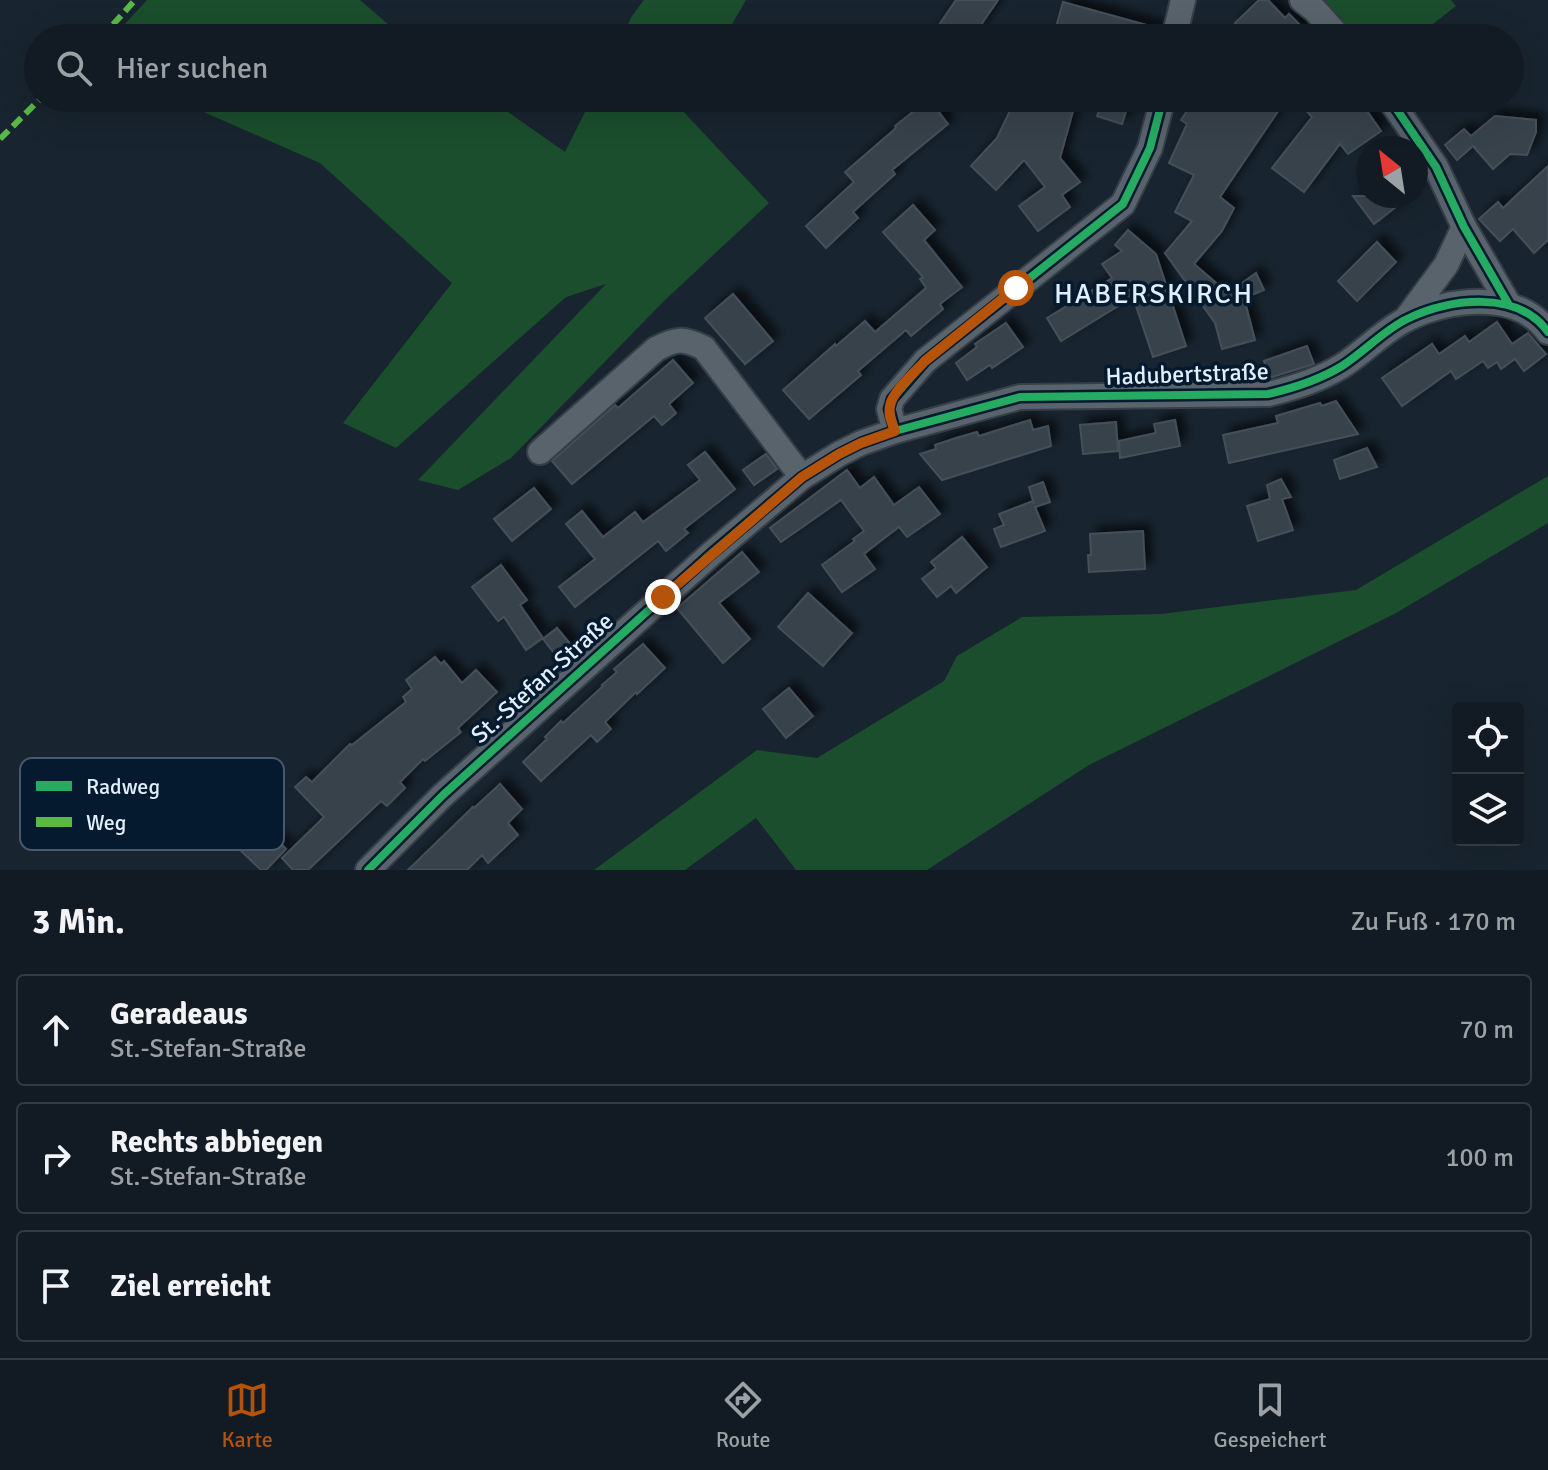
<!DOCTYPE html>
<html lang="de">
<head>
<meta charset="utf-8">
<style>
	:root { --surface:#121b23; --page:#1b242b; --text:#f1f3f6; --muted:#9ca1a6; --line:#313941; --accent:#b45309 }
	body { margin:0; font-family:Signika,sans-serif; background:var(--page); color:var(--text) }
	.controls { position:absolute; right:24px; bottom:24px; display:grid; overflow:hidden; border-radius:8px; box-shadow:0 8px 32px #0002 }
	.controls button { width:72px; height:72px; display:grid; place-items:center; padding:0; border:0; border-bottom:2px solid var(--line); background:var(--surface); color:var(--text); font:40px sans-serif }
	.compass { position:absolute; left:1356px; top:136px; width:72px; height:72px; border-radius:50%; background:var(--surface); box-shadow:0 8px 32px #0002; rotate:330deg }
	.stop { position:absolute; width:24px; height:24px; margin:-18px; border:6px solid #b45309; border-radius:50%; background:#fff }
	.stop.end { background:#b45309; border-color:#fff; box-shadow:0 2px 8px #0008 }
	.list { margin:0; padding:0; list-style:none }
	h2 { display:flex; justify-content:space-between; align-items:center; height:104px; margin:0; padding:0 32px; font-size:34px }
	h2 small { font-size:26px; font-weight:400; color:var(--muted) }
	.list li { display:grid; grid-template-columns:52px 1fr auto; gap:24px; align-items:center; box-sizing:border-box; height:112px; margin:0 16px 16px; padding:0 16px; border:2px solid var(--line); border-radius:8px }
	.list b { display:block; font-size:30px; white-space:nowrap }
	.list p { margin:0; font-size:26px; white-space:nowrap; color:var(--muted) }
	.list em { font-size:26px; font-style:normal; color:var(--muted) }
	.icon { flex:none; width:44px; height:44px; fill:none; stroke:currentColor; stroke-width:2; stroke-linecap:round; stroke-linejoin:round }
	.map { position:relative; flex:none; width:1548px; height:870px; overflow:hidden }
	.search { position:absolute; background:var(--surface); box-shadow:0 8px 32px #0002; left:24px; right:24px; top:24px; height:88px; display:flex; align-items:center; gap:20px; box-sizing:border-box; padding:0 28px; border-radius:44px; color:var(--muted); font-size:30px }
	.sheet { height:488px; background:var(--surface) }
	nav { display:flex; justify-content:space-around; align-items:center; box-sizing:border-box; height:112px; border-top:2px solid var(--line); background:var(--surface); font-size:22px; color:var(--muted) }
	nav a { display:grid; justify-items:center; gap:4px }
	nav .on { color:var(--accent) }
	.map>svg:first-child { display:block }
</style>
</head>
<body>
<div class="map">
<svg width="1548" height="870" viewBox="0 0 1548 870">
	<defs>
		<filter id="shadow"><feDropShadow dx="7" dy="-7" stdDeviation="4" flood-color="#0009"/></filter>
	</defs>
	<rect width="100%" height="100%" fill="#18242f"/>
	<g fill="#1b4e2d">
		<polygon points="147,0 360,0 404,38 112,38"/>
		<polygon points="644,0 746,0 724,38 621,38 632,16"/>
		<polygon points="1325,0 1451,0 1456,6 1415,38 1356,38 1337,13 1332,14 1323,5"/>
		<polygon points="172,98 488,98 565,152 592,98 689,98 682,110 769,203 664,301 511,458 458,490 418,480 606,284 566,297 396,448 343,423 452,283 320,163"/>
		<polygon points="1548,476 1548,523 1396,613 1089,765 927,870 796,870 756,818 685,870 594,870 757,750 817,758 944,681 957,656 1022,617 1161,614 1356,590"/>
	</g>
	<g fill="#38424c" stroke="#454f5a" stroke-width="2" filter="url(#shadow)">
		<polygon points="956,0 998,0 972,38 930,38"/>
		<polygon points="1259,0 1268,0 1285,18 1289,14 1313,38 1250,38 1235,23"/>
		<polygon points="1063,2 1161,29 1159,38 1053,38"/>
		<polygon points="1016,98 1055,98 1075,104 1060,158 1080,182 1062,195 1070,207 1038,231 1019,206 1045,187 1024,160 996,190 971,166 997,138"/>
		<polygon points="1104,98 1128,105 1122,124 1097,116"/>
		<polygon points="1196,98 1287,98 1220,197 1234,208 1222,231 1194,264 1228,293 1256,273 1264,290 1244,298 1255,340 1222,349 1215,323 1165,253 1192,221 1175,212 1194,175 1169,163 1187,124 1181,120"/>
		<polygon points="1311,98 1358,98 1381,131 1348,154 1340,144 1304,192 1272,168 1312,117 1303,107"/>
		<polygon points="929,99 948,124 892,170 895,174 853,212 858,218 826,248 806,226 854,182 845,172 896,128 895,126"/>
		<polygon points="1495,116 1536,120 1536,132 1527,155 1510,154 1493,169 1473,146 1457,160 1445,145 1464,129 1471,136"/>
		<polygon points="1548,166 1548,240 1534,253 1513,229 1500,241 1479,219 1498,202 1503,208"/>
		<polygon points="1353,196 1410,196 1374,224"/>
		<polygon points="913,205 935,230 924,240 962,287 940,304 943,309 911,336 906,330 858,371 861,375 809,419 783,390 835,344 836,346 865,321 875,332 926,288 920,279 923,277 883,232"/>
		<polygon points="1128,230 1156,254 1186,346 1153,357 1133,297 1061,341 1047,318 1112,278 1102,264 1122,251 1115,245"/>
		<polygon points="1377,242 1396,262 1357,301 1338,281"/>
		<polygon points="733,294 773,341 745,364 705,318"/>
		<polygon points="1497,322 1512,344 1528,333 1546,354 1524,371 1515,359 1501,369 1497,362 1488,368 1483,361 1456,379 1451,371 1402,406 1382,378 1432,344 1439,354 1465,336 1469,342"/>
		<polygon points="1006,323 1023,347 992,368 990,365 967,380 956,363 977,347 975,344"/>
		<polygon points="1307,346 1314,364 1269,378 1264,361"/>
		<polygon points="673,360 693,383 669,404 676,413 662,425 654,416 572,484 552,461 615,405 618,408"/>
		<polygon points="1336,401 1358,434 1229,463 1223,435 1278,423 1276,416 1320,403 1322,406"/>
		<polygon points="1030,420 1033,430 1048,426 1051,446 942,480 920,454 936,449 935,445 956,438 977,432 979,436"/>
		<polygon points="1175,420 1180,446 1120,458 1119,441 1156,433 1154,424"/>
		<polygon points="1116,422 1118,451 1083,454 1080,425"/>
		<polygon points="1367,448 1377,467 1340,479 1334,460"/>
		<polygon points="705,452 735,489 684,529 688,533 666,551 658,541 575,607 559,587 595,559 566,524 582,511 603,537 635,512 643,522 700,480 688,465"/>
		<polygon points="766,454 777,469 754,485 743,470"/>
		<polygon points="847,470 860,488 874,477 894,505 919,487 940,514 907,537 899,527 874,546 864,554 875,569 842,592 822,565 855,541 853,539 864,531 841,500 781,542 770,528"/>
		<polygon points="1281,479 1291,497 1282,499 1293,530 1258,541 1247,506 1270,499 1267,485"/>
		<polygon points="1043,482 1050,502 1035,507 1045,531 1001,547 994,529 1004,525 999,514 1033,501 1034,504 1029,487"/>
		<polygon points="534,488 551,509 512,541 494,519"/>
		<polygon points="1143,531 1145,569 1089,572 1088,555 1091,555 1090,534"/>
		<polygon points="962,537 987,567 956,593 951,586 937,597 922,579 936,568 931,562"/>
		<polygon points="742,552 759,572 719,603 750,639 723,663 677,608"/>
		<polygon points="501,565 527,600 520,605 543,638 526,650 504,617 498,621 472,587"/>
		<polygon points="808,593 852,633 823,666 778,627"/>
		<polygon points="557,628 576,651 562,663 543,639"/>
		<polygon points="643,644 665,668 637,694 636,692 605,722 611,729 597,742 591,735 541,781 523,762 547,739 545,737 561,721 563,723 603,686 602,685 617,672 614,669"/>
		<polygon points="435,657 441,664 444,661 462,683 476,670 497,692 458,728 461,732 425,761 423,759 400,782 405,788 387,806 381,801 308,870 293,870 282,858 324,817 295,787 306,777 312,782 350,744 352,745 406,702 403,697 412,689 406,680"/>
		<polygon points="789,688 813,716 786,738 763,709"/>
		<polygon points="500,784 522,809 508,823 518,835 488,863 482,855 467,870 408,870 473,807 474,808"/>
		<polygon points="264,825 286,849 266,870 261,870 239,849"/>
	</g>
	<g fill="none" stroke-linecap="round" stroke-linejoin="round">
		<g stroke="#363f49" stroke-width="28">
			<g id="minor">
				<polyline points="1302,0 1315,10 1340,38"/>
				<polyline points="1174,38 1183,0"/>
				<polyline points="1389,98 1436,167 1464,227 1509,305"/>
				<polyline points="1406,319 1446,265 1464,227"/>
				<polyline points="895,431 889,409 892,399 925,361 1123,204 1150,148 1163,98"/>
				<path d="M 540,452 L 656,349 C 677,338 683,338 704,348 L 802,477"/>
				<path d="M 368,870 L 443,795 L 711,554 L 802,477 L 839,454 L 861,443 L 895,431 L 1020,397 L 1268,394 C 1294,388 1319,380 1342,366 C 1364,352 1384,330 1407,319 C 1449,299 1517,289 1548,332"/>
			</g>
		</g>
		<use href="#minor" stroke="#59636c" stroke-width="24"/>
		<g stroke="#58b947" stroke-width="6" stroke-dasharray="12 6" stroke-linecap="butt">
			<polyline points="101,38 135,0"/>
			<polyline points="0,139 41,98"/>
		</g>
		<g stroke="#051a2f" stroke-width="13">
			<g id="cycleway">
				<polyline points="1389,98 1436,167 1464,227 1509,305"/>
				<polyline points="895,431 889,409 892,399 925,361 1123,204 1150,148 1163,98"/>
				<path d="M 368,870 L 443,795 L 711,554 L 802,477 L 839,454 L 861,443 L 895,431 L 1020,397 L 1268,394 C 1294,388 1319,380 1342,366 C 1364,352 1384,330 1407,319 C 1449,299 1517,289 1548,332"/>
			</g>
		</g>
		<use href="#cycleway" stroke="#26ab63" stroke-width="8"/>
	</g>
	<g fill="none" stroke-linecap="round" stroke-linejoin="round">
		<path stroke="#b45309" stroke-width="10" d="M 663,597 L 802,477 L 839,454 L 861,443 L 895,431 C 892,423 888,415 890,406 C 892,392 915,372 925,361 L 1016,288"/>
	</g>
	<g text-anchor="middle" stroke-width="7" stroke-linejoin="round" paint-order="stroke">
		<g font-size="24" fill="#e1effd" stroke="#051a2f">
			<text transform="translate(1187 374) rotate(-2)" y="8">Hadubertstraße</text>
			<text transform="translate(542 678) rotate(-42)" y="8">St.-Stefan-Straße</text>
		</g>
		<g font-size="28" letter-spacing="2" fill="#e1effd" stroke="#051a2f">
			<text x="1154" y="303">HABERSKIRCH</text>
		</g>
	</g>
	<rect x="20" y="758" width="264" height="92" rx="12" fill="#051a2f" stroke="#475a6d" stroke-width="2"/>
	<rect x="36" y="781" width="36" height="10" fill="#26ab63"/>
	<rect x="36" y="817" width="36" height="10" fill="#58b947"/>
	<g font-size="22" fill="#e1effd">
		<text x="86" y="794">Radweg</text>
		<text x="86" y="830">Weg</text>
	</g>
</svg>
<div class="controls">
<button><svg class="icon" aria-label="locate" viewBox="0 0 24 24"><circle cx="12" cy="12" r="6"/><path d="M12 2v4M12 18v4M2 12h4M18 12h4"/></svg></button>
<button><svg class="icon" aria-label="layers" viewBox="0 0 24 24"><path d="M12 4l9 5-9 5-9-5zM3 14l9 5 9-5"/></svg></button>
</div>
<svg class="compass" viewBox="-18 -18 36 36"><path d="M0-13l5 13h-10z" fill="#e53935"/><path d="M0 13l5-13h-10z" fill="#9ca1a6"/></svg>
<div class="stop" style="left:1016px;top:288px"></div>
<div class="stop end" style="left:663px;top:597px"></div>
<div class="search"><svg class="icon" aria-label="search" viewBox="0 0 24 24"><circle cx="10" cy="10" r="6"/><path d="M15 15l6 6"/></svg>Hier suchen</div>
</div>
<section class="sheet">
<h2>3 Min.<small>Zu Fuß · 170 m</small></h2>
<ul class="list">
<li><svg class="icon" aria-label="ahead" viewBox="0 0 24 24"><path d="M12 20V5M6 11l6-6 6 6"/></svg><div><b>Geradeaus</b><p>St.-Stefan-Straße</p></div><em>70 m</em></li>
<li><svg class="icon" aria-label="right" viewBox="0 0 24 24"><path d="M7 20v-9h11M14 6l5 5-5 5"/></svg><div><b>Rechts abbiegen</b><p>St.-Stefan-Straße</p></div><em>100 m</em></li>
<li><svg class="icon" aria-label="arrive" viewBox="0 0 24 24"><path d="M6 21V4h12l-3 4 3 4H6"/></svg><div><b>Ziel erreicht</b></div></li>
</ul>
</section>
<nav>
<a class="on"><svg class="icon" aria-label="map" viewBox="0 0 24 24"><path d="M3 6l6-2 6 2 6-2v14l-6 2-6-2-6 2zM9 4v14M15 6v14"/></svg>Karte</a>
<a><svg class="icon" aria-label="directions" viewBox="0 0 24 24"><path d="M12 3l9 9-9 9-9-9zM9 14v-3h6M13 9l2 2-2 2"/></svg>Route</a>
<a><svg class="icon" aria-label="saved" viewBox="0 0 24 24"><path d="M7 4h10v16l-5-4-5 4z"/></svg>Gespeichert</a>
</nav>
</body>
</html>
